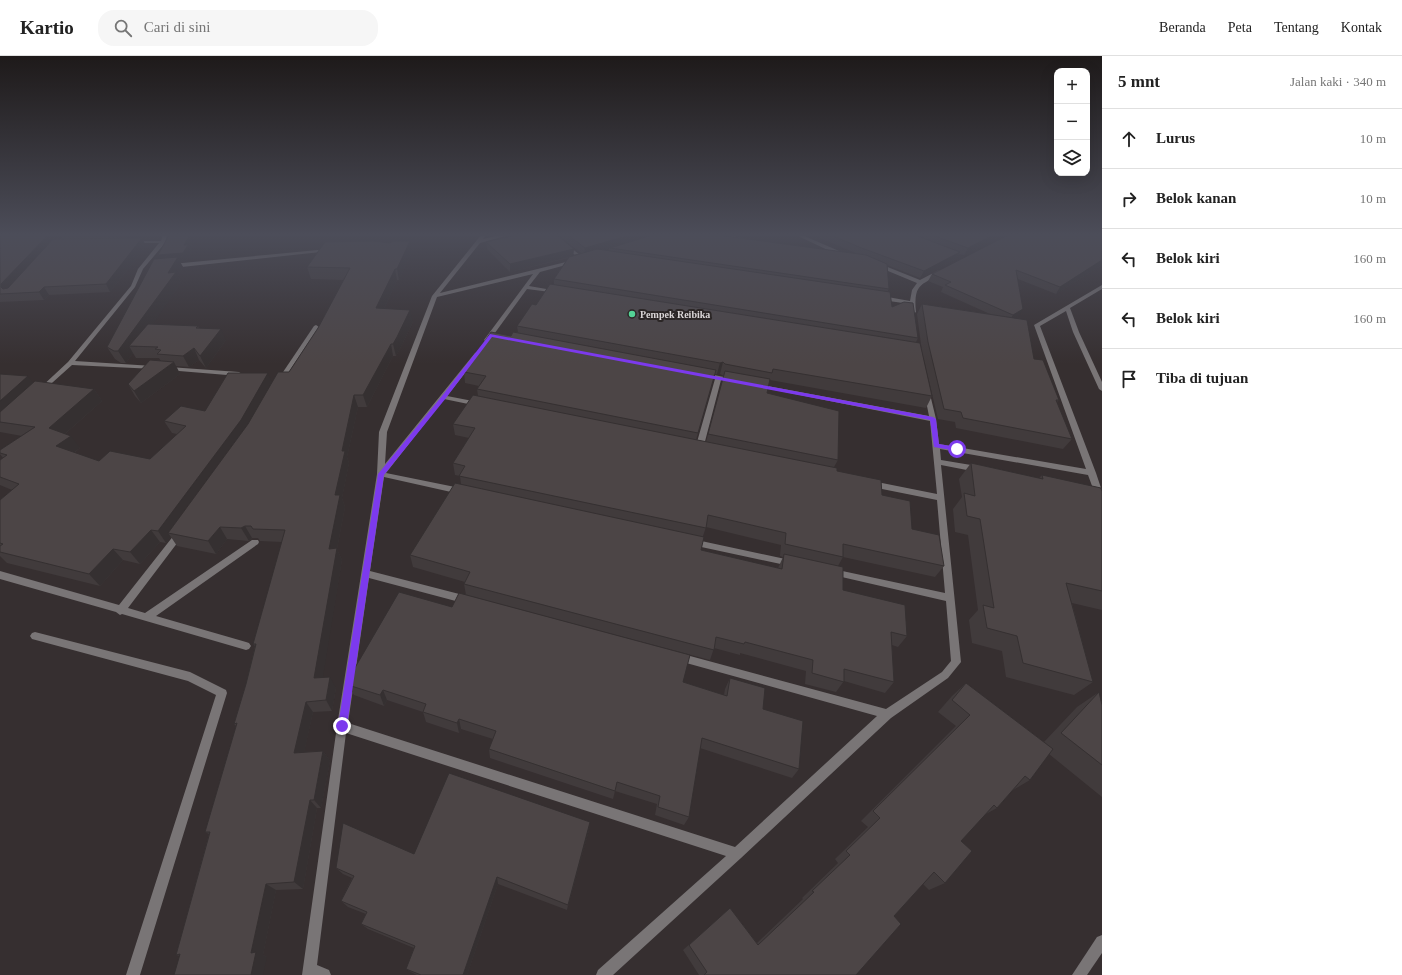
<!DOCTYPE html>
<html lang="id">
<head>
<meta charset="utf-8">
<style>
	:root { --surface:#fff; --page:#f6f6f6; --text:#222; --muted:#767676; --line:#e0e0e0 }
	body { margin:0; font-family:"Times New Roman",serif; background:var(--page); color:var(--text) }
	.controls { position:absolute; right:12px; top:12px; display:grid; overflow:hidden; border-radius:8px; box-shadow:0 4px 16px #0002 }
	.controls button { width:36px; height:36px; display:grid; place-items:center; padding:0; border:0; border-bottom:1px solid var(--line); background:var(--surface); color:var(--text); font:20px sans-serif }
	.stop { position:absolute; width:12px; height:12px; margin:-9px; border:3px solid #7c3aed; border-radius:50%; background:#fff }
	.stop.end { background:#7c3aed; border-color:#fff; box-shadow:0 1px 4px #0008 }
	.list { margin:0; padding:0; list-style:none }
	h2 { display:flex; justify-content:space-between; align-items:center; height:52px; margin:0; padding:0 16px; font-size:17px }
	h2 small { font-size:13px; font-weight:400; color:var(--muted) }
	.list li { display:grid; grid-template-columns:26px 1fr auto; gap:12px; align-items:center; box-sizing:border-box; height:60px; padding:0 16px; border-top:1px solid var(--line) }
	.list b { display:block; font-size:15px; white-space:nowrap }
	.list em { font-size:13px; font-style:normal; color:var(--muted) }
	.icon { flex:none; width:22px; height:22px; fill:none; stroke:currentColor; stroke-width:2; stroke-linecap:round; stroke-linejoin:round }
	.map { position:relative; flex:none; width:1102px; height:919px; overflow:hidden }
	header { display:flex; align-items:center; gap:24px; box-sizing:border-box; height:56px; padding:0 20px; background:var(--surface); border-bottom:1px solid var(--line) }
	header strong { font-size:19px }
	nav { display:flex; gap:22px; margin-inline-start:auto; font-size:14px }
	.search { width:280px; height:36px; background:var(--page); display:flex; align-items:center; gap:10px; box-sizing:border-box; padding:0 14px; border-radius:16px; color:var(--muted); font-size:15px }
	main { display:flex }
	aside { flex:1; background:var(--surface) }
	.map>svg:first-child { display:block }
</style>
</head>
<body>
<header>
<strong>Kartio</strong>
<div class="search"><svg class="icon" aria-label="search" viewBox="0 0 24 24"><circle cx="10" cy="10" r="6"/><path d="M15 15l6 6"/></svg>Cari di sini</div>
<nav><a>Beranda</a><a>Peta</a><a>Tentang</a><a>Kontak</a></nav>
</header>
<main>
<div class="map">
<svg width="1102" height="919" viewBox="0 0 1102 919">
	<rect width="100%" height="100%" fill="#362f30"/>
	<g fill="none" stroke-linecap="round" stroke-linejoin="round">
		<g fill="#797576" fill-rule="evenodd">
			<polygon points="163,179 167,179 165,187 143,213 135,231 75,305 153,310 155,311 155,313 72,309 43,335 39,335 39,333 68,306 131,230 138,213 159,187 132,187 132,185 161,185"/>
			<polygon points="481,179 486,179 483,183 500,179 509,179 480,187 440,237 574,204 577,206 540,216 529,230 558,235 558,237 527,233 489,285 485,285 484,284 533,218 437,241 387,376 385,408 475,297 477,296 480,298 447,340 478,346 481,348 478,350 444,343 386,417 460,432 464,435 460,438 384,421 370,515 467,540 470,541 471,544 470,547 467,548 369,522 348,667 735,791 877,660 679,605 676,604 674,601 676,598 679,597 886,653 942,616 951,605 946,545 833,519 830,518 829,516 830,514 833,513 945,537 937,444 872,431 868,428 872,425 937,438 930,365 759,331 757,330 757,328 929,360 924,335 925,334 929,334 936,363 939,388 1086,413 1034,269 1102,229 1102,233 1070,252 1079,276 1102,326 1102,335 1099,333 1073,276 1066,255 1040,270 1096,417 1102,435 1102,449 1098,446 1088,419 940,393 941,404 977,410 981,413 977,416 941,409 961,606 948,622 891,662 741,802 613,919 596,919 598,914 726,800 346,677 317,909 329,914 331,919 302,919 337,670 377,418 379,376 432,240"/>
			<polygon points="550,179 555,179 585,203 581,204"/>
			<polygon points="716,179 728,179 752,184 750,185"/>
			<polygon points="796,179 802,179 846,198 844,199 834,197"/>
			<polygon points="328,193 330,193 330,195 172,212 169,210 172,208"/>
			<path d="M 876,208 L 880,208 L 920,224 L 939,214 L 944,215 C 924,230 913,224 916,256 L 913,258 L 910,256 L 910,248 L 882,244 L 879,242 L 882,240 L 910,245 L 912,234 L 917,227 L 876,210 Z"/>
			<polygon points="316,269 319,271 283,325 282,326 278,326 277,325 314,270"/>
			<polygon points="169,311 239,316 242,318 239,320 167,314 167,312"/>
			<polygon points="704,317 734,323 735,324 732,326 721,324 703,393 699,395 695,393 715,323 702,320 701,319"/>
			<polygon points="181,473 184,474 185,476 184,478 128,552 145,557 252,484 258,484 259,486 258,488 156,560 246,586 249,587 251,590 249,593 246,594 122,558 120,559 116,556 0,523 0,515 119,549 178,474"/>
			<polygon points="692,483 790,504 793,505 794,507 793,509 790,510 692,489 689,488 688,486 689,484"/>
			<polygon points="35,576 190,616 226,634 227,637 140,919 126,919 216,639 188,625 32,583 30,580 32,577"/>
			<polygon points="1102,879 1102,897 1087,919 1072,919 1097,881"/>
		</g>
	</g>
	<g fill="#413b3c" fill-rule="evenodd">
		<polygon points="0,179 59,179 55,183 62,183 60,179 131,179 128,182 142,182 146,190 110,236 49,239 44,244 0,246"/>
		<path d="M 507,179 L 557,179 L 574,193 L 573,199 L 581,197 L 558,179 L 718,179 L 858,198 L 813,179 L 1003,179 L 964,199 L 959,198 L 956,203 L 920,222 L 887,209 L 889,233 L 887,236 L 892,251 L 918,282 L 916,286 L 932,340 L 926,352 L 770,324 L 767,337 L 838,404 L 834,411 L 837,415 L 882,439 L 944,510 L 935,521 L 843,501 L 838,510 L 843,534 L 907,580 L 898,591 L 892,589 L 894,626 L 885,637 L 844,625 L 836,636 L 805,628 L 806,615 L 740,597 L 740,599 L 714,592 L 710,604 L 466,539 L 464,528 L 465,526 L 413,511 L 410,499 L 461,428 L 460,420 L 455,419 L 453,407 L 469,382 L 455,379 L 453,368 L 478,340 L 477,333 L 479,330 L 465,327 L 464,316 L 511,280 L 518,276 L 517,270 L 554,228 L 554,223 L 568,202 L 510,216 L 487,193 L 486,186 L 507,181 ZM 609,192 L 609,195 L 603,194 ZM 715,318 L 720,318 L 724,320 L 706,386 L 696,384 ZM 706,471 L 781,489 L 780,500 L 783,501 L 779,510 L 778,512 L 701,494 L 703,480 Z"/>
		<polygon points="1102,179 1102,209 1056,238 1018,223 1018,261 1016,262 1034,303 1059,344 1057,346 1072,383 1063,393 956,372 955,366 938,363 922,296 917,258 922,248 990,258 941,236 943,231 928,225 932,218"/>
		<polygon points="196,184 190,194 191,197 186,205 180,206 183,211 178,220 181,227 152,268 198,270 199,272 226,284 206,312 199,304 189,311 176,310 180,318 141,347 135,340 128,328 161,305 159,302 136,302 133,297 126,307 121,307 115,303 107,291 160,202 158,199"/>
		<polygon points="412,196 399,224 397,224 384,253 413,266 400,293 396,300 393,300 367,351 358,351 347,401 349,407 342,442 345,451 337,493 342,504 322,621 336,632 332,655 313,656 304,696 323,695 330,705 321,752 317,752 303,833 276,834 263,899 267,901 180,900 176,899 209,778 205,776 236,670 234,668 246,628 255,590 253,588 282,486 260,485 258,482 252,482 249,485 227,483 216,498 177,490 171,481 166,487 160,486 140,508 123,504 100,530 7,507 0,500 0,444 12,434 0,429 0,404 3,402 0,398 0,394 22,380 0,376 0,318 33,327 94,333 102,345 65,378 80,392 74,397 99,405 150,403 177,378 172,377 164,365 205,355 272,326 289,316 318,272 344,224 311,223 307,211"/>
		<polygon points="971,407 1039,422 1042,419 1102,436 1102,554 1072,547 1093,626 1074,639 1006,621 1002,595 972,587 969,564 978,554 968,479 955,476 953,453 962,441 959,423"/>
		<polygon points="730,622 763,653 799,713 792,722 700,692 689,761 684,769 655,759 657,748 615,735 613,743 490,702 489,693 493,683 461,673 459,677 426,666 423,656 387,644 384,650 354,639 348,629 683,626 724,639 725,633"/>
		<polygon points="966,627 1044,686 1077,651 1099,636 1102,649 1102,741 1049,698 1030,724 1013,734 997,752 984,759 961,785 945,827 929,834 923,828 894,860 856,919 699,919 683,894 730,852 757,887 803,843 802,842 838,807 835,803 868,771 861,765 956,670 938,656 952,640"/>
		<polygon points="590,766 589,774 567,854 498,828 467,919 417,919 411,916 406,913 414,892 368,873 361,868 366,858 348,851 341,845 352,822 343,818 336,812 414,798"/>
	</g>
	<g fill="#353031">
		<polygon points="48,179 59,179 7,236 1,231 1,228"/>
		<polygon points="124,179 131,179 126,184"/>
		<polygon points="190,179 194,179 196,184 190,194 191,197 186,205 180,206 183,211 178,220 181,227 137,291 129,290 133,297 126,307 118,295 168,217 158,199 184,189"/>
		<polygon points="630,179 657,179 610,192 609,192 584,199 585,192"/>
		<polygon points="993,179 1003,179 964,199 968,192"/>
		<polygon points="142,182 146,190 110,236 106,228"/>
		<polygon points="410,185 412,196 399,224 397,213"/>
		<polygon points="574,193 573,200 510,216 510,208"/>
		<polygon points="960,196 956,203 920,222 924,215"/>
		<polygon points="1102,204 1102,209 1056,238 1060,231"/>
		<polygon points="395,213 397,224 379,264 376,252"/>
		<polygon points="44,231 49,239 44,244 39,236"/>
		<polygon points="1023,253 1018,261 1008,267 1013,259"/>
		<polygon points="410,254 413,266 400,293 396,300 393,288"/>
		<polygon points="221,273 226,284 206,312 200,300"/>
		<polygon points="391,288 393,300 367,351 363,339"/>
		<polygon points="194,292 199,304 189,311 183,300"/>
		<polygon points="174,306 180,318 141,347 134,335"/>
		<polygon points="723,306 720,318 717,318 720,307"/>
		<polygon points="268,317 273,329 247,376 168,477 171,481 166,487 158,475"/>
		<polygon points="28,320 37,332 0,366 0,345"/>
		<polygon points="94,333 102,345 58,384 49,372"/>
		<polygon points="354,339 358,351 347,401 349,407 342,442 345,451 337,493 342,504 321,633 314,622 335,439 342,395"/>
		<polygon points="71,380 80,392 65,403 56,390"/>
		<polygon points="245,470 252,482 249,485 241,472"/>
		<polygon points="220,471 227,483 216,498 208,485"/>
		<polygon points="151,474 160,486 140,508 130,496"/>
		<polygon points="113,493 123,504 100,530 89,518"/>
		<polygon points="330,621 336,632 332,655 326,644"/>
		<polygon points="383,634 387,644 384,650 380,639"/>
		<polygon points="306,646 313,656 302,706 294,697"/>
		<polygon points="459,663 461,673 459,677 457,667"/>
		<polygon points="323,695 330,705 321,752 314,744"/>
		<polygon points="310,744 317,752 303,833 294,826"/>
		<polygon points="590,766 589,774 567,854 568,849"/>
		<polygon points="497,821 498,828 467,919 463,919"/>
		<polygon points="266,828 276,834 263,899 267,901 263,919 251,919 251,897"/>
	</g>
	<g fill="#4c4546" stroke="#353031">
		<polygon points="0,179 48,179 1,228 1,231 3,233 8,232 53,183 142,182 106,228 44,231 39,236 0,238"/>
		<polygon points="169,179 190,179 184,189 188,189 183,197 158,199"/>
		<polygon points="512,179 557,179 574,193 510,208 486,186 512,180"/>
		<polygon points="568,179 630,179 585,192"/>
		<polygon points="652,179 718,179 866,199 887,208 889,233 610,192"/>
		<polygon points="831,179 915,179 960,196 924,215 859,191"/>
		<polygon points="932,179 993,179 968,192"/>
		<polygon points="1008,179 1102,179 1102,204 1060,231 1016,214 1023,253 1013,259 945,229 951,226 932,218"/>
		<polygon points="373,185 390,187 393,185 410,185 397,213 395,213 376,252 410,254 397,281 393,288 391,288 363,339 354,339 342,395 345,395 335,439 340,439 329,493 337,492 314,622 330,621 326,644 306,646 294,697 323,695 314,744 310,744 294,826 266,828 251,897 256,896 251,919 174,919 180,898 176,899 210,776 205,776 237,667 234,668 246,628 256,588 253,588 285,474 253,473 251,470 245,470 241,472 220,471 208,485 168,477 248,368 278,316 289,316 318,272 350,212 307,211 325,186"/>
		<polygon points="597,193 890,236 892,251 904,246 913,247 918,282 554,223 569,201"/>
		<polygon points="178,201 168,217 176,216 118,295 114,295 107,291 154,203"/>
		<polygon points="550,228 920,287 932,340 773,313 772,317 725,308 723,306 720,307 517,270 532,248 536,249"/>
		<polygon points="922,248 1027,264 1034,303 1043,304 1059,344 1056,344 1072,383 963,362 961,356 944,353 928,286"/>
		<polygon points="148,268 198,270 196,272 221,273 200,300 194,292 183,300 157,298 161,294 155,293 158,291 129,290"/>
		<polygon points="491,276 511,280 513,276 716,314 698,377 477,333 486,320 464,316"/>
		<polygon points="150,304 174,306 134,335 128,328"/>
		<polygon points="725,315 770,323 767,337 839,355 838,404 708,378"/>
		<polygon points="228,317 268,317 241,364 158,475 151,474 130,496 113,493 89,518 0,496 0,490 3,488 0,487 0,444 19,428 0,421 0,404 7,399 0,397 0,394 35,371 0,366 0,356 35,325 94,333 49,372 71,380 56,390 99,405 110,395 150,403 186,370 164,365 181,350 205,355"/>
		<polygon points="0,318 28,320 0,345"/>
		<polygon points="473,339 837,412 837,415 881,424 882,439 910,445 912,473 939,479 944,510 843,488 843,501 785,488 786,477 708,459 706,472 459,420 465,410 453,407 475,372 453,368"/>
		<polygon points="971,407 1043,423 1042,419 1101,432 1102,436 1102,535 1066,527 1093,626 1023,607 1017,580 987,572 983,549 994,552 980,463 967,460 964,437 975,440"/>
		<polygon points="455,427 704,481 701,494 782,513 784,498 843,511 843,534 905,549 907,580 891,576 894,626 844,613 844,626 812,617 813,604 745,586 744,588 716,581 714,594 464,528 470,516 410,499"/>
		<polygon points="399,536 452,551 459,537 690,599 683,626 727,640 730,622 765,632 763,653 803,665 799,713 702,682 689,761 658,751 660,740 617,726 615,735 489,693 496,675 459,663 457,667 423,656 426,648 383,634 380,639 348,629 349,622"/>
		<polygon points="966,627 1053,693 1030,724 1025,720 997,752 994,749 961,785 972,795 945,827 934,816 894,860 901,868 856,919 704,919 707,916 689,889 730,852 758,889 814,836 812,835 850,799 846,795 880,762 873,755 970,659 952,644"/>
		<polygon points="1099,636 1102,649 1102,709 1061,677"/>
		<polygon points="449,717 590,766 568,849 497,821 463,919 421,919 406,913 415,890 361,868 367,856 341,845 354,820 336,812 343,767 414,798"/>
	</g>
	<linearGradient id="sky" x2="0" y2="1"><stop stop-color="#1e1a1a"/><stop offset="0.58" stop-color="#4c4d59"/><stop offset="1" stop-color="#4c4d59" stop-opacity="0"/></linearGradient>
	<rect width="1102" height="308" fill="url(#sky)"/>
	<polygon fill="#7c3aed" points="490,278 933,361 936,363 939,388 957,391 960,393 957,395 934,391 930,364 492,281 446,342 384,419 347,670 346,673 342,674 339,673 338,670 378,418 442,340"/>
	<circle fill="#54d396" stroke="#2b2626" stroke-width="1.5" cx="632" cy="258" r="4"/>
	<g text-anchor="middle" stroke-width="4" stroke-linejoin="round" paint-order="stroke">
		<g font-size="10" font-weight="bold" fill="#dad6d7" stroke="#2b2626" text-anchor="start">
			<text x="640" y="262">Pempek Reibika</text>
		</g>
	</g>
</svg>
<div class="controls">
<button>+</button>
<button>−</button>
<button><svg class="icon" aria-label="layers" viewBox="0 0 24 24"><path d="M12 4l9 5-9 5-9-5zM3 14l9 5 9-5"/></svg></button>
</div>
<div class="stop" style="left:957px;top:393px"></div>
<div class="stop end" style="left:342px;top:670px"></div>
</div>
<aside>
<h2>5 mnt<small>Jalan kaki · 340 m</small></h2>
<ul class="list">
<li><svg class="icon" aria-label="ahead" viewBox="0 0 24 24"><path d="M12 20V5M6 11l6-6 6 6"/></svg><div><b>Lurus</b></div><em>10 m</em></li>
<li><svg class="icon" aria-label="right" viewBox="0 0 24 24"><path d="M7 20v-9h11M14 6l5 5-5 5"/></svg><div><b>Belok kanan</b></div><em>10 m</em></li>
<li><svg class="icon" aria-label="left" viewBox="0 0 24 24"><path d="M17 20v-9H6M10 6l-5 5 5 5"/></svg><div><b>Belok kiri</b></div><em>160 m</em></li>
<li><svg class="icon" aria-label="left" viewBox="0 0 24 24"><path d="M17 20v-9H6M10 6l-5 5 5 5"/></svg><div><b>Belok kiri</b></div><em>160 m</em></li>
<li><svg class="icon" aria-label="arrive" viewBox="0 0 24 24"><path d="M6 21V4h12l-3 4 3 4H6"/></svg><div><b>Tiba di tujuan</b></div></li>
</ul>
</aside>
</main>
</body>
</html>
